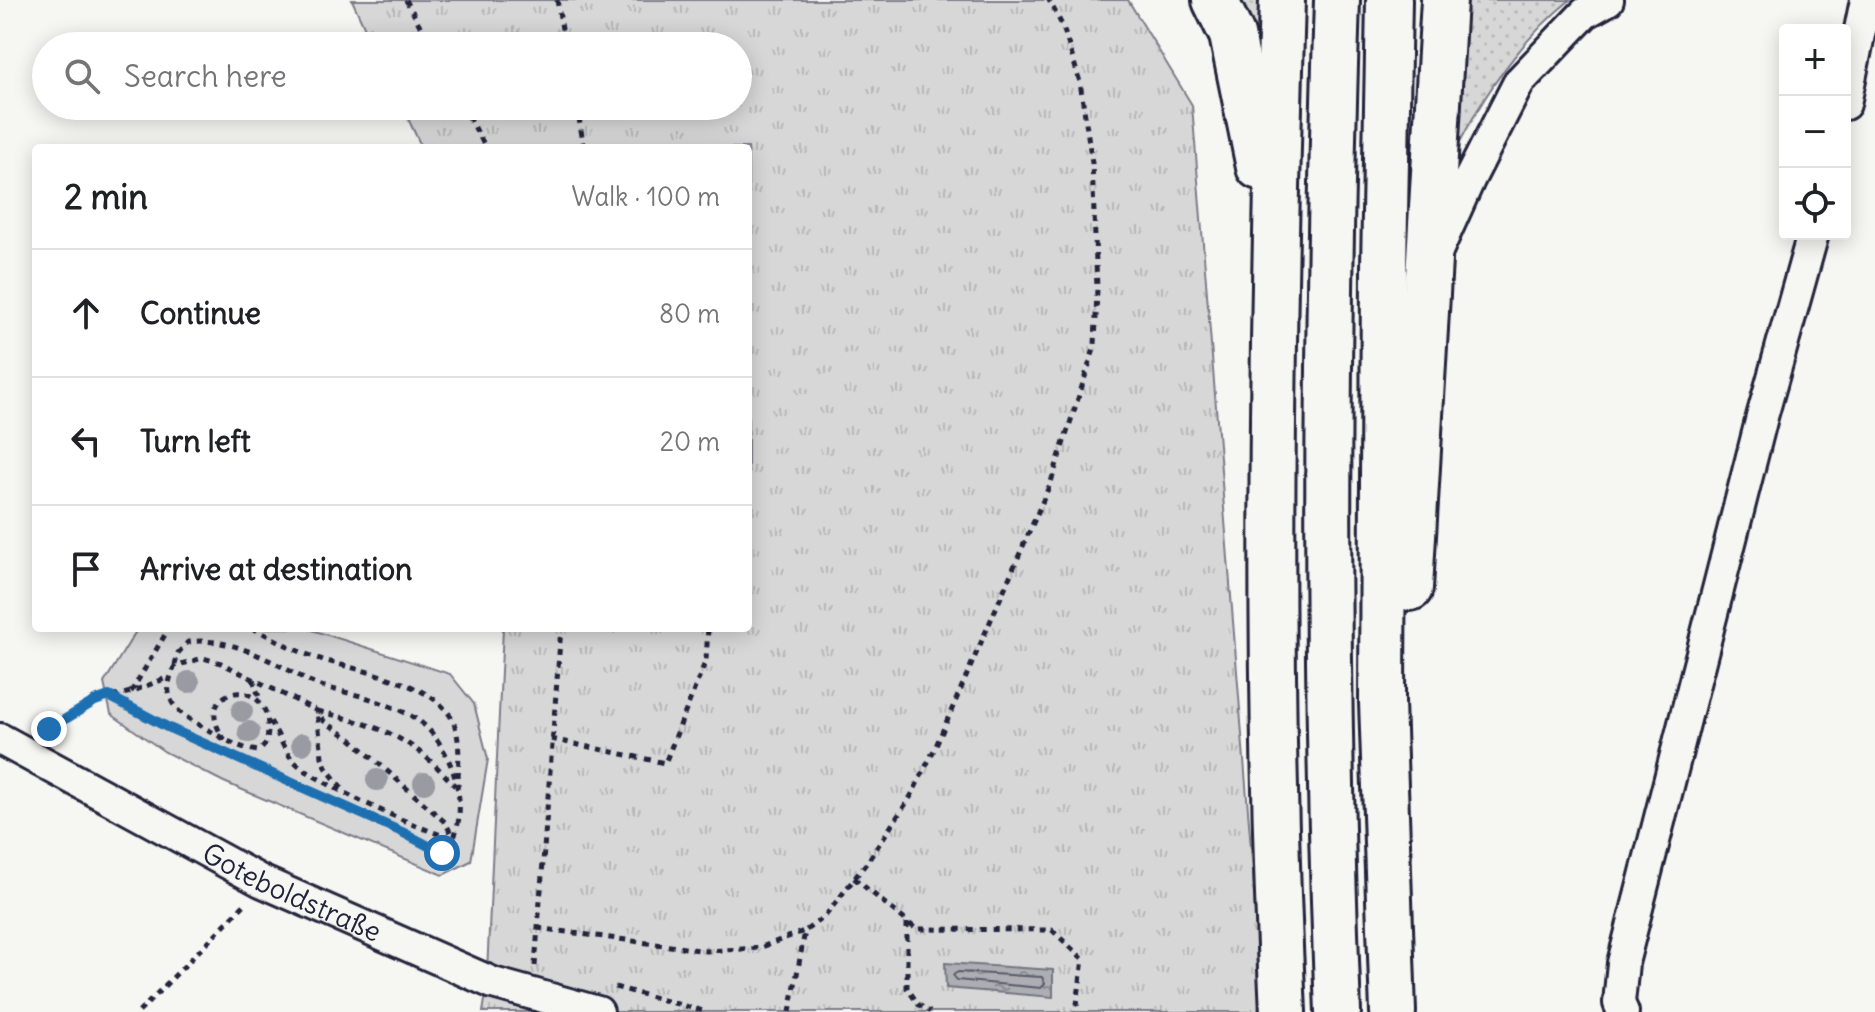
<!DOCTYPE html>
<html lang="en">
<head>
<meta charset="utf-8">
<style>
	:root { --surface:#fff; --page:#f2f2f2; --text:#202124; --muted:#757577; --line:#e0e0e0 }
	body { margin:0; font-family:Delius,sans-serif; background:var(--page); color:var(--text) }
	.controls { position:absolute; right:24px; top:24px; display:grid; overflow:hidden; border-radius:8px; box-shadow:0 4px 20px #0003 }
	.controls button { width:72px; height:72px; display:grid; place-items:center; padding:0; border:0; border-bottom:2px solid var(--line); background:var(--surface); color:var(--text); font:40px sans-serif }
	.stop { position:absolute; width:24px; height:24px; margin:-18px; border:6px solid #1f6fb2; border-radius:50%; background:#fff }
	.stop.end { background:#1f6fb2; border-color:#fff; box-shadow:0 2px 8px #0008 }
	.list { margin:0; padding:0; list-style:none }
	h2 { display:flex; justify-content:space-between; align-items:center; height:104px; margin:0; padding:0 32px; font-size:34px }
	h2 small { font-size:26px; font-weight:400; color:var(--muted) }
	.list li { display:grid; grid-template-columns:52px 1fr auto; gap:24px; align-items:center; box-sizing:border-box; height:128px; padding:0 32px; border-top:2px solid var(--line) }
	.list b { display:block; font-size:30px; white-space:nowrap }
	.list em { font-size:26px; font-style:normal; color:var(--muted) }
	.icon { flex:none; width:44px; height:44px; fill:none; stroke:currentColor; stroke-width:2; stroke-linecap:round; stroke-linejoin:round }
	.map { position:relative; flex:none; width:1875px; height:1012px; overflow:hidden }
	.search { position:absolute; background:var(--surface); box-shadow:0 4px 20px #0003; left:32px; top:32px; width:720px; height:88px; display:flex; align-items:center; gap:20px; box-sizing:border-box; padding:0 28px; border-radius:44px; color:var(--muted); font-size:30px }
	.panel { position:absolute; background:var(--surface); box-shadow:0 4px 20px #0003; left:32px; top:144px; width:720px; height:488px; border-radius:8px }
	.map>svg:first-child { display:block }
</style>
</head>
<body>
<div class="map">
<svg width="1875" height="1012" viewBox="0 0 1875 1012">
	<defs>
		<pattern id="grass-dots" width="8" height="8" patternUnits="userSpaceOnUse" patternTransform="scale(2)"><rect width="8" height="8" fill="#d7d7d7"/><path d="M2 2h.1M6 6h.1" fill="none" stroke="#b8b8b9" stroke-width="1.8" stroke-linecap="round"/></pattern>
		<pattern id="park-tufts" width="24" height="20" patternUnits="userSpaceOnUse" patternTransform="scale(2)"><rect width="24" height="20" fill="#d7d7d7"/><path d="M3 7l-1-3M5 7V3M7 7l1-3M15 17l-1-3M17 17v-4M19 17l1-3" fill="none" stroke="#b8b8b9"/></pattern>
		<pattern id="water-ripples" width="26" height="14" patternUnits="userSpaceOnUse" patternTransform="scale(2)"><rect width="26" height="14" fill="#adadb3"/><path d="M2 4q2-2 4 0t4 0M15 11q2-2 4 0t4 0" fill="none" stroke="#8c8c93"/></pattern>
	</defs>
	<rect width="100%" height="100%" fill="#f6f6f2"/>
	<filter id="ink" filterUnits="userSpaceOnUse"><feTurbulence type="fractalNoise" baseFrequency=".0125" numOctaves="2"/><feDisplacementMap in="SourceGraphic" scale="16" xChannelSelector="R" yChannelSelector="G"/><feConvolveMatrix kernelMatrix="1 2 1 2 8 2 1 2 1" color-interpolation-filters="sRGB"/></filter>
	<g filter="url(#ink)">
		<g fill="url(#grass-dots)" stroke="#7c7c89" stroke-width="2">
			<polygon points="1236,0 1263,0 1262,59 1257,59"/>
			<path d="M 1460,0 L 1570,0 C 1522,39 1488,87 1460,142 L 1457,129 Z"/>
		</g>
		<polygon fill="url(#park-tufts)" stroke="#7c7c89" stroke-width="2" points="352,0 1128,0 1192,105 1264,1012 483,1012 486,994 503,628 748,628 748,148 422,148 402,106 738,106 738,46 373,46"/>
		<polygon fill="#d7d7d7" stroke="#7c7c89" stroke-width="2" points="138,628 306,628 450,674 474,704 488,759 471,861 443,875 224,782 165,752 111,714 104,683"/>
		<polygon fill="url(#water-ripples)" stroke="#757583" stroke-width="2" points="945,963 1053,970 1053,997 946,988"/>
		<g fill="none" stroke-linecap="round" stroke-linejoin="round">
			<polygon stroke="#5a5a6b" stroke-width="2" points="958,972 1042,977 1045,984 1041,988 957,980 953,975"/>
			<g stroke="#22223b" stroke-width="36">
				<g id="minor">
					<polyline points="1845,104 1866,0"/>
					<polyline points="1437,251 1469,180 1519,82 1585,13 1608,0"/>
					<path id="s1" d="M 0,739 L 261,881 L 493,983 L 598,1012"/>
					<polyline points="1623,1012 1619,1003 1623,963 1762,417 1813,234"/>
				</g>
			</g>
			<g stroke="#22223b" stroke-width="50">
				<g id="highway">
					<polyline points="1215,0 1232,35 1259,167"/>
					<path d="M 1282,0 C 1272,337 1266,675 1283,1012"/>
					<path d="M 1337,0 C 1326,337 1324,675 1338,1012"/>
					<polyline points="1389,0 1384,267 1382,702 1393,1012"/>
					<polyline points="1410,588 1444,0"/>
				</g>
			</g>
			<g stroke="#22223b" stroke-width="5" stroke-dasharray="6 6" stroke-linecap="butt">
				<polyline points="406,0 431,46"/>
				<polyline points="557,0 565,46"/>
				<polyline points="463,106 486,148"/>
				<polyline points="577,106 584,148"/>
				<path d="M 252,628 C 272,637 293,650 314,657 C 351,670 432,680 452,719 C 462,739 458,764 458,786"/>
				<path d="M 175,665 L 178,653 L 188,642 C 232,636 272,662 309,681 C 328,690 349,692 368,698 C 385,704 405,711 419,721 C 445,740 462,783 459,815 C 459,822 456,831 454,839 C 423,831 312,782 293,760 C 282,748 278,732 268,718"/>
				<polyline points="253,679 260,700"/>
				<polyline points="131,692 169,628"/>
				<path d="M 109,696 L 167,727 L 402,832 L 442,853 L 453,846 L 454,839 L 445,822 L 352,740 L 324,721 L 317,711 L 221,663 L 203,658 L 175,666 C 156,704 183,716 212,732 C 227,741 242,749 259,751 C 267,745 268,737 268,728 C 268,671 187,689 225,740"/>
				<polyline points="49,729 95,701 131,692 169,677"/>
				<polyline points="551,739 665,763 706,660 708,628"/>
				<path d="M 342,788 L 327,769 L 322,757 L 317,711 C 380,726 411,736 455,786"/>
				<polyline points="854,878 916,929 1052,930 1083,959 1076,1012"/>
				<polyline points="907,923 907,988 919,1005 930,1012"/>
				<polyline points="537,928 707,951 759,948 804,931"/>
				<polyline points="535,966 561,628"/>
				<polyline points="615,987 707,1012"/>
				<polyline points="139,1012 244,905"/>
				<polyline points="790,1012 805,931 826,915 868,861 911,796 936,746 1051,482 1095,346 1097,288 1092,163 1080,82 1063,27 1049,0"/>
			</g>
			<use href="#minor" stroke="#f6f6f2" stroke-width="30"/>
			<use href="#highway" stroke="#f6f6f2" stroke-width="44"/>
		</g>
		<g fill="#9a9aa3">
			<circle cx="189" cy="682" r="11"/>
			<circle cx="242" cy="711" r="11"/>
			<circle cx="249" cy="732" r="11"/>
			<circle cx="302" cy="744" r="11"/>
			<circle cx="377" cy="780" r="11"/>
			<circle cx="424" cy="783" r="11"/>
		</g>
	</g>
	<g fill="none" stroke-linecap="round" stroke-linejoin="round" filter="url(#ink)">
		<polyline stroke="#1f6fb2" stroke-width="10" points="49,729 95,701 109,696 167,727 402,832 442,853"/>
	</g>
	<g text-anchor="middle" stroke-width="8" stroke-linejoin="round" paint-order="stroke">
		<g font-size="28" fill="#22223b" stroke="#f6f6f2">
			<text dy="10" stroke="none"><textPath href="#s1" startOffset="330">Goteboldstraße</textPath></text>
		</g>
	</g>
</svg>
<div class="controls">
<button>+</button>
<button>−</button>
<button><svg class="icon" aria-label="locate" viewBox="0 0 24 24"><circle cx="12" cy="12" r="6"/><path d="M12 2v4M12 18v4M2 12h4M18 12h4"/></svg></button>
</div>
<div class="stop" style="left:442px;top:853px"></div>
<div class="stop end" style="left:49px;top:729px"></div>
<div class="search"><svg class="icon" aria-label="search" viewBox="0 0 24 24"><circle cx="10" cy="10" r="6"/><path d="M15 15l6 6"/></svg>Search here</div>
<section class="panel">
<h2>2 min<small>Walk · 100 m</small></h2>
<ul class="list">
<li><svg class="icon" aria-label="ahead" viewBox="0 0 24 24"><path d="M12 20V5M6 11l6-6 6 6"/></svg><div><b>Continue</b></div><em>80 m</em></li>
<li><svg class="icon" aria-label="left" viewBox="0 0 24 24"><path d="M17 20v-9H6M10 6l-5 5 5 5"/></svg><div><b>Turn left</b></div><em>20 m</em></li>
<li><svg class="icon" aria-label="arrive" viewBox="0 0 24 24"><path d="M6 21V4h12l-3 4 3 4H6"/></svg><div><b>Arrive at destination</b></div></li>
</ul>
</section>
</div>
</body>
</html>
